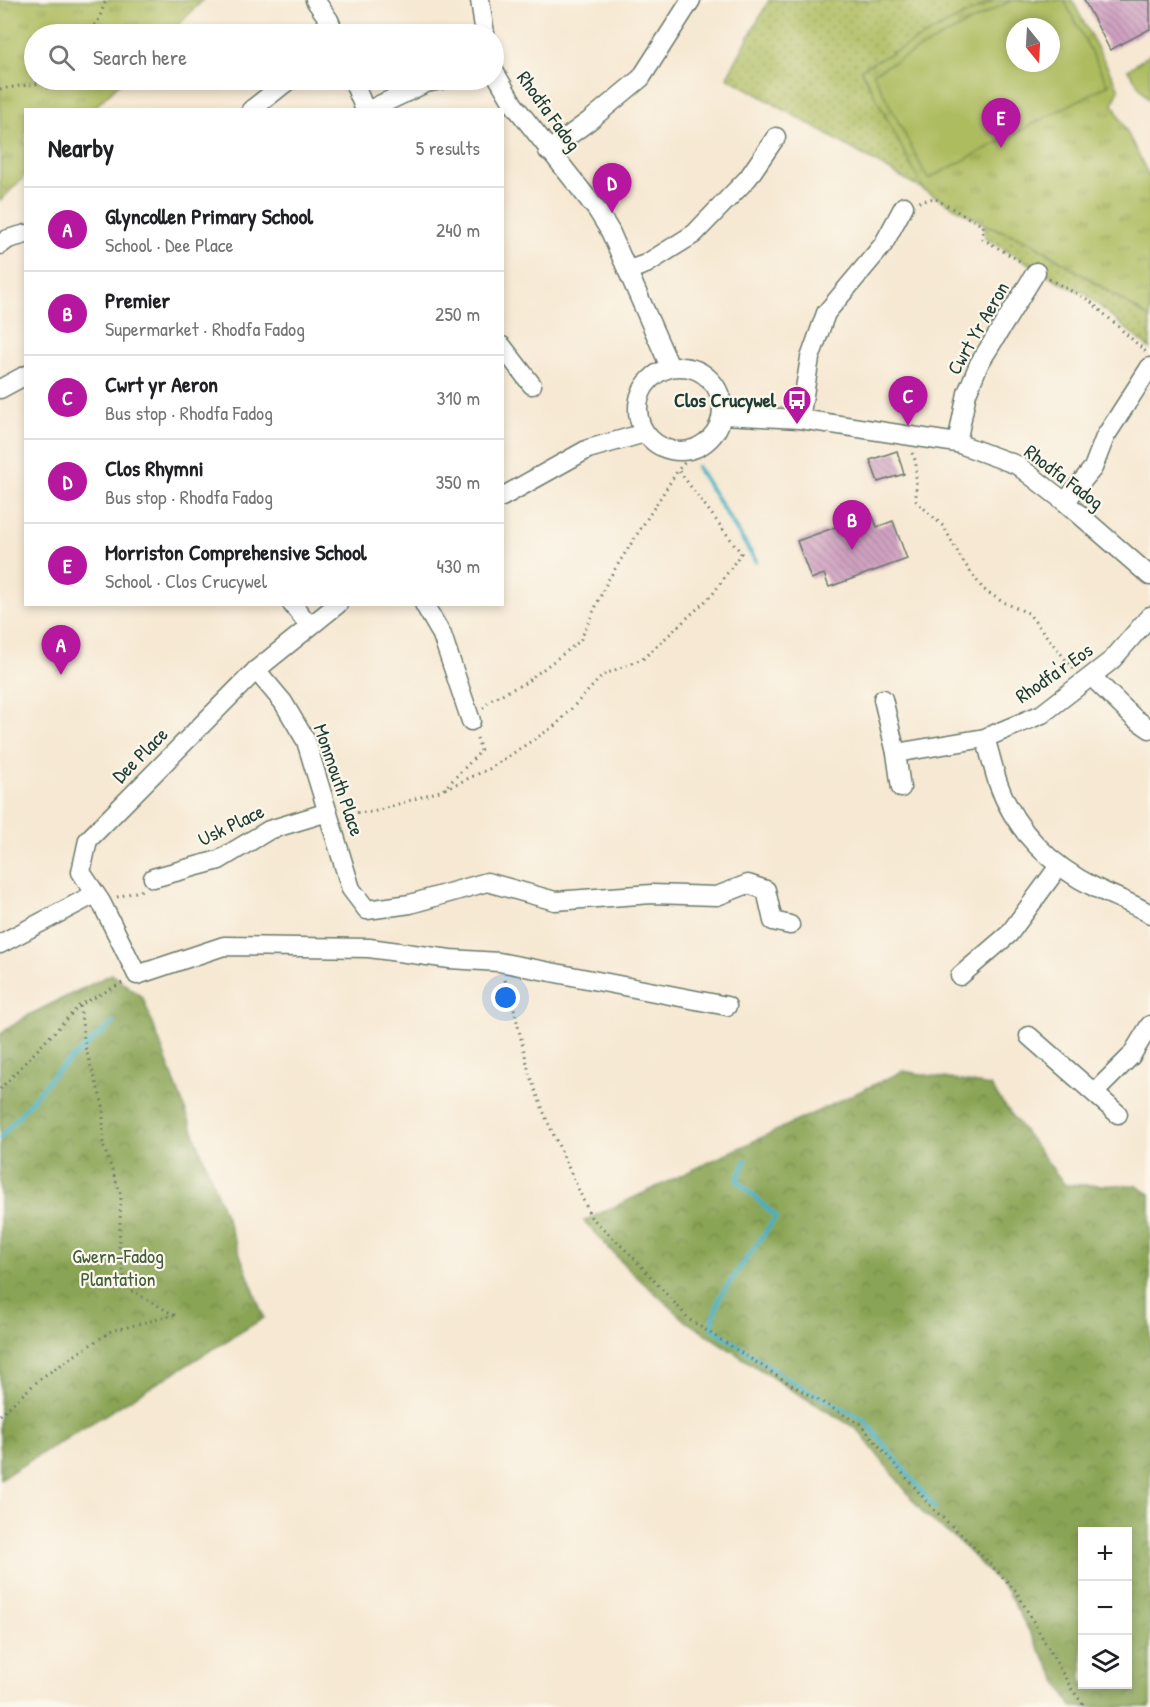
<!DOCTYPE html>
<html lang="en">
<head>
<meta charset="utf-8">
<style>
	:root { --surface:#fff; --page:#f2f2f2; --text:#202124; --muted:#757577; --line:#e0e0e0; --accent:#b5179e }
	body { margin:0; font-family:"Patrick Hand",sans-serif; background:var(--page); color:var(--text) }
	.controls { position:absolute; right:18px; bottom:18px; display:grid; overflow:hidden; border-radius:0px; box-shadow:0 3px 9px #0003 }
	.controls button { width:54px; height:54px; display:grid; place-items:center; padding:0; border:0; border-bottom:2px solid var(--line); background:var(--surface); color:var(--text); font:30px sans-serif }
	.compass { position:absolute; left:1006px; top:18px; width:54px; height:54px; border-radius:50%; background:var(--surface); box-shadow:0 3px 9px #0003; rotate:162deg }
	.you { position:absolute; left:506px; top:998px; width:21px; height:21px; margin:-15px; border:4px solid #fff; border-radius:50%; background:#1a73e8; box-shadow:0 0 0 9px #1a73e833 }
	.badge { display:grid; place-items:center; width:39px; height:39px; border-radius:50%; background:var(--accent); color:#fff; font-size:20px; font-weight:700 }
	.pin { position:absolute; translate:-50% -50px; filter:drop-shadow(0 2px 3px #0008) }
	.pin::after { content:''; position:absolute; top:32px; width:21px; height:18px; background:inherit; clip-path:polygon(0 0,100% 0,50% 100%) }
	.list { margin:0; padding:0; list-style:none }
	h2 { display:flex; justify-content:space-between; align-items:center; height:78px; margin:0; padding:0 24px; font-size:26px }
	h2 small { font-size:20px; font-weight:400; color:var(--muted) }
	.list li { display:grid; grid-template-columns:39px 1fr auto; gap:18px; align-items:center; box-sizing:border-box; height:84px; padding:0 24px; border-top:2px solid var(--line) }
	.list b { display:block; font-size:22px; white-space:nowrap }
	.list p { margin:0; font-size:20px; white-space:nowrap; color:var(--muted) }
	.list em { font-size:20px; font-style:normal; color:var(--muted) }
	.icon { flex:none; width:33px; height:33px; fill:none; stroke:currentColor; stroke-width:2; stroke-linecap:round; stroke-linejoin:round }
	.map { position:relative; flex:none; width:1150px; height:1707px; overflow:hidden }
	.search { position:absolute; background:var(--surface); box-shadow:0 3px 9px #0003; left:24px; top:24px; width:480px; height:66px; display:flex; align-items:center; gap:15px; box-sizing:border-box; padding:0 21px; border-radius:33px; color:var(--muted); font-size:22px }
	.panel { position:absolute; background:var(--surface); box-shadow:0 3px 9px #0003; left:24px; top:108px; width:480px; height:498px; border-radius:0px }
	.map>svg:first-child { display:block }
</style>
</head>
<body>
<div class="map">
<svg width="1150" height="1707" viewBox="0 0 1150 1707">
	<defs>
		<pattern id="grass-dots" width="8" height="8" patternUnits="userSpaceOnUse" patternTransform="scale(1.5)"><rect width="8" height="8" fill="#adbc5e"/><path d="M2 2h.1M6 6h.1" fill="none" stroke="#8c9a4e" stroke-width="1.8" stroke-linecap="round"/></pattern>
		<pattern id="forest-crowns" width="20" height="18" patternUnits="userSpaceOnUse" patternTransform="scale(1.5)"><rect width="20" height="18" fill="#8aa455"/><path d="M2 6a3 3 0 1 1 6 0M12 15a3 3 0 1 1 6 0" fill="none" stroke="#708747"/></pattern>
		<pattern id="park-tufts" width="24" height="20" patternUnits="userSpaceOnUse" patternTransform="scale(1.5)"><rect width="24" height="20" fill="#adbc5e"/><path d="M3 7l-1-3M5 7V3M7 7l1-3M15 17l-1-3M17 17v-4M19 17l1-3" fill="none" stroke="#8c9a4e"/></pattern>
		<pattern id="building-back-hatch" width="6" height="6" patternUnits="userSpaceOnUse" patternTransform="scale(1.5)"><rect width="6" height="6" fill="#d0a2c1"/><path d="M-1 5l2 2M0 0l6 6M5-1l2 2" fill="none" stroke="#a8859e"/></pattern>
	</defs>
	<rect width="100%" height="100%" fill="#fbf7ec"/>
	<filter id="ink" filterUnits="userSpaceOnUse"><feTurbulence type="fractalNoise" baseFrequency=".0167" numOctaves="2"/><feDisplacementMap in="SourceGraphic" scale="12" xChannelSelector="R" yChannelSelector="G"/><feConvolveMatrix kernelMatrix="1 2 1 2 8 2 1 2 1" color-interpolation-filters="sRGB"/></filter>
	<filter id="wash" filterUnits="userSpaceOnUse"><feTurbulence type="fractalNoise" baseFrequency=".008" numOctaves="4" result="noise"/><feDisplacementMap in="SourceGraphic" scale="24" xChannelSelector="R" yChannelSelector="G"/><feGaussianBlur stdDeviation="1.35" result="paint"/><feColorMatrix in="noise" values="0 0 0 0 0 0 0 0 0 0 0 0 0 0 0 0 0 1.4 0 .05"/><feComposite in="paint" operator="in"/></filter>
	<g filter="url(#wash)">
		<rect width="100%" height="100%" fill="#f6e8d2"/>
		<g fill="url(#grass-dots)" stroke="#667c49" stroke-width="1.5">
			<polygon points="769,0 994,0 861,69 924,190 727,77"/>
			<polygon points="984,224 1031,242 1150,318 1150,349 1082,291 1081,292 1067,286 985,238"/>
		</g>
		<g fill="url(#forest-crowns)" stroke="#547044" stroke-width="1.5" fill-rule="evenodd">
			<polygon points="112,974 143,998 264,1318 0,1479 0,1034 27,1016"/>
			<path d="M 903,1071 L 990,1086 L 1065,1185 L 1135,1185 L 1150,1194 L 1150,1707 L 1072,1707 L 1006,1590 L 959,1542 L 924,1514 L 857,1429 L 787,1387 L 687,1322 L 628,1269 L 584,1221 ZM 1082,1532 L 1128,1532 L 1128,1684 L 1082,1684 Z"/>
		</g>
		<g fill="url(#park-tufts)" stroke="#667c49" stroke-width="1.5" fill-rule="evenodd">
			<polygon points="0,0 203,0 169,34 34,34 34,80 123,80 93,109 26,110 25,176 0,201"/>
			<path d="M 994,0 L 1072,0 L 1119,89 L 1113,104 L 1150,178 L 1150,318 L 1031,242 L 984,224 L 924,190 L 861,69 ZM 1015,27 L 1051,27 L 1051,63 L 1015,63 Z"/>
		</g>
		<g fill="#adbc5e" stroke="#667c49" stroke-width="1.5" fill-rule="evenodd">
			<path d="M 1012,0 L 1064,0 L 1108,85 L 928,179 L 873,73 ZM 1015,27 L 1051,27 L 1051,63 L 1015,63 Z"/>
			<polygon points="1150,54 1150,97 1148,99 1128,70"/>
		</g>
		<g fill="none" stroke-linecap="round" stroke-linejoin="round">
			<g stroke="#45b1c2" stroke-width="4.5">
				<polyline points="697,467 756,561"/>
				<polyline points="0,1138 54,1074 114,1022"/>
				<polyline points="746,1160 737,1180 776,1217 720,1296 711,1327 791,1381 864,1420 935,1508"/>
			</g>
		</g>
		<g id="blocks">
			<g fill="url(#building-back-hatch)">
				<polygon points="1084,0 1150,0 1150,29 1110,50"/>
				<polygon points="897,451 904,474 878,482 870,460"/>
				<polygon points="872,514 877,527 893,521 907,559 829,587 824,574 811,579 797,541"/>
			</g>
		</g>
	</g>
	<g filter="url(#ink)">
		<use href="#blocks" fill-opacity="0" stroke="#6a796b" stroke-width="1.5"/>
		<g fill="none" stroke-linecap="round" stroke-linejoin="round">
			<g stroke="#6a796b" stroke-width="21">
				<g id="minor">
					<polyline points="315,0 329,20 335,34"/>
					<polyline points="480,0 485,34"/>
					<polyline points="494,71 514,105 597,210 610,231 670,367"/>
					<polyline points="353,80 365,110"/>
					<polyline points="251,110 289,80"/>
					<polyline points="369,110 426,83 441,80"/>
					<polyline points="548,151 589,121 641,78 691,0"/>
					<polyline points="0,245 8,239 26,234"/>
					<polyline points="629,270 646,264 694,234 748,178 776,137"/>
					<polyline points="502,346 532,385"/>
					<circle cx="680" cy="409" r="42"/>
					<polyline points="0,389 26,375"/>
					<polyline points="723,415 800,419 957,443 1017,465 1065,502 1150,576"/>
					<polyline points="800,419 810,358 826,313 883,245 904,206"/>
					<polyline points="957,443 967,393 979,364 1036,272"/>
					<polyline points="502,497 588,449 645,433"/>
					<polyline points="1065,502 1093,468 1105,437 1150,367"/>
					<polyline points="292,604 310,626"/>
					<polyline points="338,604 256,670 88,840 81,872 101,902 137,975 224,946 369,948 450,959 499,962 727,1006"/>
					<polyline points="424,604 442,635 471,721"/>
					<polyline points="256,670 283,702 306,741 351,889 367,910 410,904 487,882 555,901 652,894 717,896 748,884 766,890 773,921 790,925"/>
					<polyline points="1092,677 1134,718 1150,729"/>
					<polyline points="883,699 896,753 901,788"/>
					<path d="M 985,738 C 990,753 993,768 998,783 C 1015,831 1051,866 1096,888 C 1114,897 1133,903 1150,914"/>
					<polyline points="896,753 985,738 1042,714 1112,660 1150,616"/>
					<polyline points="153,878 219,860 269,830 328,812"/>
					<polyline points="0,944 95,894"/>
					<polyline points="960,976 1009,934 1059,866"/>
					<polyline points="1029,1036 1118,1114"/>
					<polyline points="1095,1092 1131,1056 1150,1025"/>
				</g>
			</g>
			<g stroke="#6a796b" stroke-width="3" stroke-dasharray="1.5 4.5" stroke-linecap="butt">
				<polyline points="86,34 98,21 106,0"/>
				<polyline points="0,89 40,83 43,80"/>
				<polyline points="919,202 934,198 983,226 983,239 1023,263"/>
				<polyline points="1049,279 1090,301 1146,352"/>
				<polyline points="912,453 916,462 916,501 944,527 962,560 983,589 1001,601 1028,613 1074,670"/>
				<polyline points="483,708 492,699 525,683 580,641 608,580 678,470 699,447"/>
				<polyline points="445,789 489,769 556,725 603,675 644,658 713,594 741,553 679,471"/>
				<polyline points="345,813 373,812 443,790 481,751 476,735"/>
				<polyline points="117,897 143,890"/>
				<polyline points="505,980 514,1009 530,1076 546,1118 591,1217 631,1255 690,1320 790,1384 860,1424 935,1511 964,1537 1016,1591 1071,1688 1085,1707"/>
				<polyline points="0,1089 80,1005 124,982"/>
				<polyline points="0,1415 41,1378 111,1331 174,1315 127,1288 119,1250 121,1195 103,1145 103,1105 85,1047 80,1005"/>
			</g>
			<use href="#minor" stroke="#fff" stroke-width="18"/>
		</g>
	</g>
	<defs>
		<g id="bus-pin" transform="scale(1.5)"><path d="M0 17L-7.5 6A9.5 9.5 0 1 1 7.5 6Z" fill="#b5179e" stroke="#fbf7ec"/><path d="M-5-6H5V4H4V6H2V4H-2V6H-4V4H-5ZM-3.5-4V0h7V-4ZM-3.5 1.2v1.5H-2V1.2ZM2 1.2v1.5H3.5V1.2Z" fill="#fff"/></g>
	</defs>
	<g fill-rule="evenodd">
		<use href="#bus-pin" x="797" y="400"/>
	</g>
	<g text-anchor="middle" stroke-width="4.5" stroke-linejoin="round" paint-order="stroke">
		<g font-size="20" fill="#1f3d34" stroke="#fbf7ec">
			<text transform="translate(549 111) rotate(54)" y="7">Rhodfa Fadog</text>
			<text transform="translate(978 328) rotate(-60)" y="7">Cwrt Yr Aeron</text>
			<text transform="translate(1064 477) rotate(37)" y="7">Rhodfa Fadog</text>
			<text transform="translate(1054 673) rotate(-35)" y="7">Rhodfa'r Eos</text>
			<text transform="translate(140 755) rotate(-45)" y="7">Dee Place</text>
			<text transform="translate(339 780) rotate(71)" y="7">Monmouth Place</text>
			<text transform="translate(231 825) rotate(-26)" y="7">Usk Place</text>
		</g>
		<g font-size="20" font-weight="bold" fill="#1f3d34" stroke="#fbf7ec" text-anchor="end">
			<text x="776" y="407">Clos Crucywel</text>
		</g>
		<g font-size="20" fill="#425d3e" stroke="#fbf7ec">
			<text x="118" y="1263">Gwern-Fadog<tspan x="118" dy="23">Plantation</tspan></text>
		</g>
	</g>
</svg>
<div class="controls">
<button>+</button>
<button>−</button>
<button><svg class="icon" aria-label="layers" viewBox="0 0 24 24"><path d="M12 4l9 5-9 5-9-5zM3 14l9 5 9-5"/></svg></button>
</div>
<svg class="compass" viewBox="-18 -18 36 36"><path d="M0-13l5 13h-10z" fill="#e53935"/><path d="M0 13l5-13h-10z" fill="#757577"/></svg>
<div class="you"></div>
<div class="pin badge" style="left:61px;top:675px">A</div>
<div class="pin badge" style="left:852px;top:550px">B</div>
<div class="pin badge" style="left:908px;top:426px">C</div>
<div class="pin badge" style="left:612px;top:213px">D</div>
<div class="pin badge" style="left:1001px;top:148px">E</div>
<div class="search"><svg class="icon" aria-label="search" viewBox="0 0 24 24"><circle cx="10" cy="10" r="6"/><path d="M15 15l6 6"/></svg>Search here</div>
<section class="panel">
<h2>Nearby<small>5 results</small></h2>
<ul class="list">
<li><span class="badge">A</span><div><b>Glyncollen Primary School</b><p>School · Dee Place</p></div><em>240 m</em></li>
<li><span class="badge">B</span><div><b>Premier</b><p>Supermarket · Rhodfa Fadog</p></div><em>250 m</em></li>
<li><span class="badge">C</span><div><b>Cwrt yr Aeron</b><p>Bus stop · Rhodfa Fadog</p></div><em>310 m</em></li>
<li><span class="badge">D</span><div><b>Clos Rhymni</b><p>Bus stop · Rhodfa Fadog</p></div><em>350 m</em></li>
<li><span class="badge">E</span><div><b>Morriston Comprehensive School</b><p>School · Clos Crucywel</p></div><em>430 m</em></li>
</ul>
</section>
</div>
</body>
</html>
